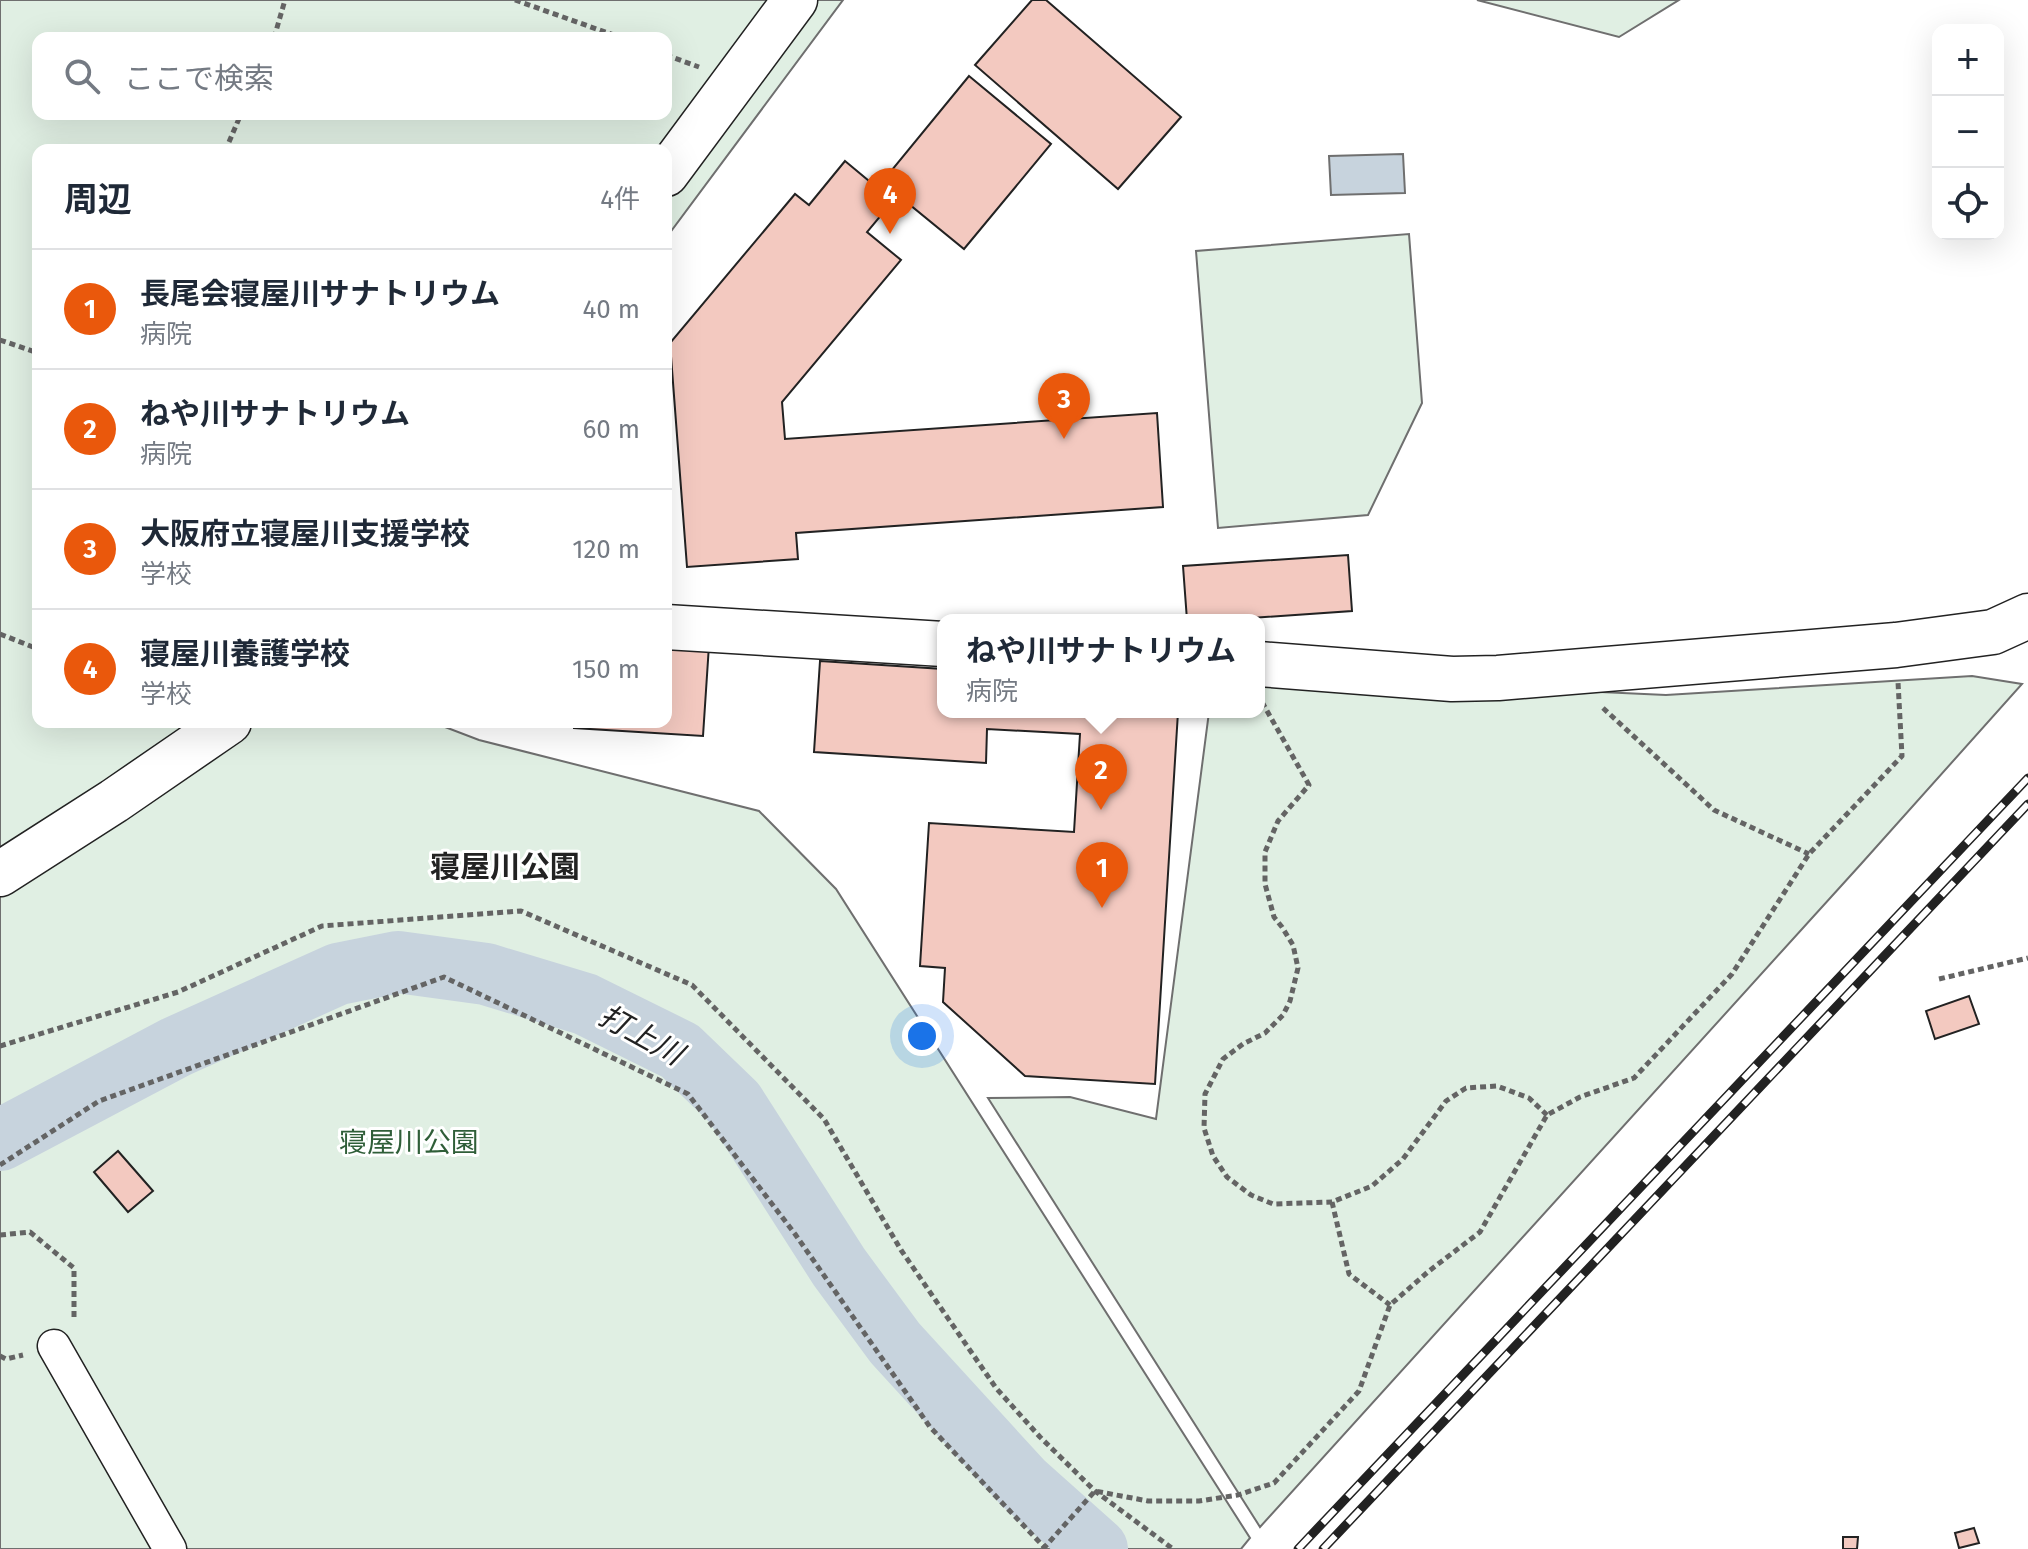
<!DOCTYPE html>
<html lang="ja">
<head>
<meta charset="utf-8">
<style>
	:root { --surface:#fff; --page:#f2f2f3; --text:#1f2937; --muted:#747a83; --line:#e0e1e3; --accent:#ea580c }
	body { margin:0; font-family:"Fira Sans","Noto Sans JP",sans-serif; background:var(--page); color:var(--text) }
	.controls { position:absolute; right:24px; top:24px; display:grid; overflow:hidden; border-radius:16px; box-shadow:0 8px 32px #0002 }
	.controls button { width:72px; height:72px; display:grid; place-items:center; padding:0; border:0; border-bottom:2px solid var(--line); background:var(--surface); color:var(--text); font:40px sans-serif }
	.you { position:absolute; left:922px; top:1036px; width:28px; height:28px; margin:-20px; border:6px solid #fff; border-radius:50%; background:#1a73e8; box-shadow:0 0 0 12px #1a73e833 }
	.badge { display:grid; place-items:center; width:52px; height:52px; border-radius:50%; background:var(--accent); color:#fff; font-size:26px; font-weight:700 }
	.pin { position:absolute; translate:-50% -66px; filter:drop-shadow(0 2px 4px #0008) }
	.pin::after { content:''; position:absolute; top:42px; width:28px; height:24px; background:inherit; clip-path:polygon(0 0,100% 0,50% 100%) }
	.popup { position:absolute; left:937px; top:614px; width:328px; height:104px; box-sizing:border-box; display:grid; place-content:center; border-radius:16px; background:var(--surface); filter:drop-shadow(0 2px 6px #0005); font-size:26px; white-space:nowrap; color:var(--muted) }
	.popup b { font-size:30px; color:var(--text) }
	.popup::after { content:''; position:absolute; left:50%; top:100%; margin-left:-16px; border:16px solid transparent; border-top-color:var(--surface) }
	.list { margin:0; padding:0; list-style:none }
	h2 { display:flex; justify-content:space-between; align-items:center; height:104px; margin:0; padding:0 32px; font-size:34px }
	h2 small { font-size:26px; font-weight:400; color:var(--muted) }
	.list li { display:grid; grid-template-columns:52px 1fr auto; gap:24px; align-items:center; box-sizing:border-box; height:120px; padding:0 32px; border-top:2px solid var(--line) }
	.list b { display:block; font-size:30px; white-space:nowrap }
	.list p { margin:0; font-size:26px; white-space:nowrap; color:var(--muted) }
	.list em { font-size:26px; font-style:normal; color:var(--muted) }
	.icon { flex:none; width:44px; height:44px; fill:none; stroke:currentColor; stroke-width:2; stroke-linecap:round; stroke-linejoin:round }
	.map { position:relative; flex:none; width:2028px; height:1549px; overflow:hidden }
	.search { position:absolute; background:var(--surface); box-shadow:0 8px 32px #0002; left:32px; top:32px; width:640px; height:88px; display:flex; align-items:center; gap:20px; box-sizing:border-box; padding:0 28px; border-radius:16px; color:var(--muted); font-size:30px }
	.panel { position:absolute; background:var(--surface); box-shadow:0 8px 32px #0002; left:32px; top:144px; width:640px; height:584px; border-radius:16px }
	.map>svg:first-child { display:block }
</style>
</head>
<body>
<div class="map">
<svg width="2028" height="1549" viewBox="0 0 2028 1549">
	<rect width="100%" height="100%" fill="#fff"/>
	<g fill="#e0efe3" stroke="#6f6f6f" stroke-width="2" fill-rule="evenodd">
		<path d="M 0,0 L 843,0 L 666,238 L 666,150 L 38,150 L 38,722 L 432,722 L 479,740 L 759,811 L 836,889 L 1250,1538 L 1241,1549 L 0,1549 ZM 38,38 L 666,38 L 666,114 L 38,114 Z"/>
		<polygon points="1477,0 1679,0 1619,37"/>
		<polygon points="1409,234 1422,403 1368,515 1218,528 1196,251"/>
		<polygon points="1972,676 2022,684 1861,864 1260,1527 988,1098 1070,1097 1156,1119 1209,712 1259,712 1259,685 1299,678 1666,695"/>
	</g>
	<polygon fill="#c7d3dd" stroke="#6f6f6f" stroke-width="2" points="1403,154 1405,193 1331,195 1329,156"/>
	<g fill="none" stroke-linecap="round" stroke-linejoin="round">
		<polyline stroke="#c7d3dd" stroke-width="62" points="0,1140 176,1047 338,974 398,962 486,974 585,1004 680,1051 734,1103 839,1267 895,1343 1023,1483 1097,1549"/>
	</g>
	<g fill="#f3c9c0" stroke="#222" stroke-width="2">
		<polygon points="1032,0 1046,0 1181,117 1118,189 975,65"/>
		<polygon points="969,76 1051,144 964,249 882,182"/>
		<polygon points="845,161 893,201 867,232 901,260 782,402 785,439 1157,413 1163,507 796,533 798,559 687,567 670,343 795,194 809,205"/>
		<polygon points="1348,555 1352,611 1222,620 1187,620 1183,566"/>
		<polygon points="666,643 709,645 703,736 574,728 574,722 666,722"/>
		<polygon points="820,661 943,669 943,712 1178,712 1155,1084 1025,1076 943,1002 945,968 920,966 929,823 1074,832 1080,734 987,729 986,763 814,752"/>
		<polygon points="1969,996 1979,1024 1935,1039 1926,1011"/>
		<polygon points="118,1151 153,1191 128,1212 94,1172"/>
		<polygon points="1974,1528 1979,1543 1959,1548 1955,1533"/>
		<polygon points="1843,1537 1858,1537 1857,1549 1843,1549"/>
	</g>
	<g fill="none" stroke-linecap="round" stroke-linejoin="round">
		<g stroke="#222" stroke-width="35">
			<polyline id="street" points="54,1346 170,1549"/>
		</g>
		<g stroke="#222" stroke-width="47">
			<g id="secondary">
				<polyline points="666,174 795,0"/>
				<polyline points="666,627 943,644"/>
				<polyline points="1259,664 1452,679 1498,678 1896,645 1993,632 2028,616"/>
				<polyline points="0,874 114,801 229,722"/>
			</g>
		</g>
		<g stroke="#646464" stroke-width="5" stroke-dasharray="6 4" stroke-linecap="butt">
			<polyline points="515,0 622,38"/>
			<polyline points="274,38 285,0"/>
			<polyline points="666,55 699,67"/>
			<polyline points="229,142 241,114"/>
			<polyline points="0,340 38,353"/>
			<polyline points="0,634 38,649"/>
			<polyline points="1262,702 1309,785 1278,821 1265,852 1265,884 1274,917 1282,927 1293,945 1298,968 1290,1001 1283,1015 1265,1033 1243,1044 1223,1059 1205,1094 1204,1128 1213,1156 1227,1177 1251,1195 1273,1204 1332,1202 1372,1186 1403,1159 1446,1101 1466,1088 1497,1086 1529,1098 1547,1115"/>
			<polyline points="1603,708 1714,810 1809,854"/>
			<polyline points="1939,979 2028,958"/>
			<polyline points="0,1046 178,992 322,926 521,911 692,985 824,1119 901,1250 996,1388 1040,1437 1095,1491 1173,1549"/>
			<polyline points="0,1165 99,1101 444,977 688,1094 795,1234 930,1427 1045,1548"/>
			<polyline points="1332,1202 1349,1274 1390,1305"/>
			<polyline points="0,1235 30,1232 74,1268 74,1320"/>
			<polyline points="0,1356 6,1359 23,1355"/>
			<polyline points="1043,1549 1095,1491 1148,1501 1199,1501 1238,1495 1274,1483 1359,1391 1390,1305 1429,1271 1480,1232 1547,1115 1580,1097 1634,1078 1732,974 1809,854 1902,756 1898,682"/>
		</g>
		<use href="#street" stroke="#fff" stroke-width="32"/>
		<use href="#secondary" stroke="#fff" stroke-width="44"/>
		<g stroke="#222" stroke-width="9">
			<g id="rail">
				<polyline points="1298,1549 2028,778"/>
				<polyline points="1323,1549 2028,804"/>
			</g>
		</g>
		<use href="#rail" stroke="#fff" stroke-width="6" stroke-dasharray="18" stroke-linecap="butt"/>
	</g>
	<g text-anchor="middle" stroke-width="6" stroke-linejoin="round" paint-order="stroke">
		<g font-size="28" fill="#2f5e38" stroke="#fff">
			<text x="409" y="1152">寝屋川公園</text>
		</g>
		<g font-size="30" font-weight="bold" fill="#222" stroke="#fff">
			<text x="505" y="877">寝屋川公園</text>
		</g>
		<g font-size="30" font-style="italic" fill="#222" stroke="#fff">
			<text transform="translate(641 1035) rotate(29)" y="10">打上川</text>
		</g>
	</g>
</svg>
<div class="controls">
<button>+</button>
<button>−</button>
<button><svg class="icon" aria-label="locate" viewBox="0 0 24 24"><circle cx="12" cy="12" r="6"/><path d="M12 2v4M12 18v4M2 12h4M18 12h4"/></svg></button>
</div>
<div class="you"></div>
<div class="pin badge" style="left:1102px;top:908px">1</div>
<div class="pin badge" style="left:1101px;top:810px">2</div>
<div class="popup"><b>ねや川サナトリウム</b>病院</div>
<div class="pin badge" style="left:1064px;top:439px">3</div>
<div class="pin badge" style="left:890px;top:234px">4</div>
<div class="search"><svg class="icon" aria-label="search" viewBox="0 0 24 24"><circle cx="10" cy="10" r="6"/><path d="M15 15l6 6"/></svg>ここで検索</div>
<section class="panel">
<h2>周辺<small>4件</small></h2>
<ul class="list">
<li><span class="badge">1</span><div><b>長尾会寝屋川サナトリウム</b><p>病院</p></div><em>40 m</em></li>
<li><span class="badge">2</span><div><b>ねや川サナトリウム</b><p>病院</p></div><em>60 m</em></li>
<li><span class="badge">3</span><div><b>大阪府立寝屋川支援学校</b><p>学校</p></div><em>120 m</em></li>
<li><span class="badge">4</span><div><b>寝屋川養護学校</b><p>学校</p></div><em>150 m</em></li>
</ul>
</section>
</div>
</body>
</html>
